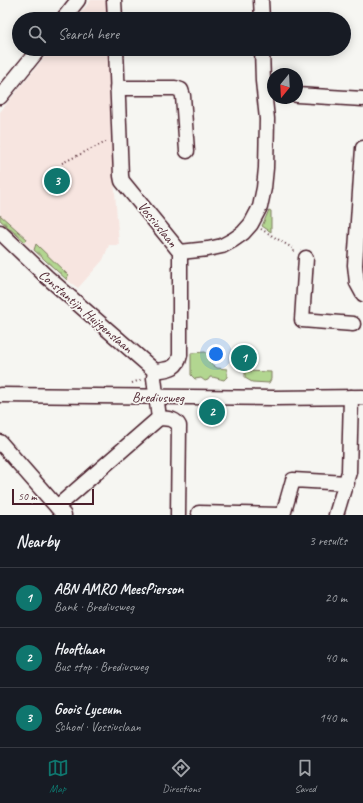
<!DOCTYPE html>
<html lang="en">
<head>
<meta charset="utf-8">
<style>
	:root { --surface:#171b24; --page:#20242c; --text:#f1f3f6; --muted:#9ea1a6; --line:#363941; --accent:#0f766e }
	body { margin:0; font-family:Caveat,sans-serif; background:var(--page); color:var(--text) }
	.compass { position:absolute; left:267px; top:68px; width:36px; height:36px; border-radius:50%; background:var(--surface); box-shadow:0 2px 10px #0003; rotate:198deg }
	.scale { position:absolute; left:12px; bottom:10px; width:82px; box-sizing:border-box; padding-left:4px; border:2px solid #4a1f2b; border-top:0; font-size:11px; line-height:14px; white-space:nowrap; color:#4a1f2b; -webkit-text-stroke:3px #f6f6f2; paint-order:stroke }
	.you { position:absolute; left:216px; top:354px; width:14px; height:14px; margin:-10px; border:3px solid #fff; border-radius:50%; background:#1a73e8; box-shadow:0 0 0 6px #1a73e833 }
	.badge { display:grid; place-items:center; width:26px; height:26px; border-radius:50%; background:var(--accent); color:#fff; font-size:13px; font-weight:700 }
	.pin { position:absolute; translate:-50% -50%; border:2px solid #fff; box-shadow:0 1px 4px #0006 }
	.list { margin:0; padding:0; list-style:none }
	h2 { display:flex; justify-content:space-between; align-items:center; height:52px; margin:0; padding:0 16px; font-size:17px }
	h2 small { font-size:13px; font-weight:400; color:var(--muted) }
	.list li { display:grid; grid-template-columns:26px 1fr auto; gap:12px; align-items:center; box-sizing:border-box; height:60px; padding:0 16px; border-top:1px solid var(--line) }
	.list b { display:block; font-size:15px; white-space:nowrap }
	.list p { margin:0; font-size:13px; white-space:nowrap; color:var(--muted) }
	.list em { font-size:13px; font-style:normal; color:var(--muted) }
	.icon { flex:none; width:22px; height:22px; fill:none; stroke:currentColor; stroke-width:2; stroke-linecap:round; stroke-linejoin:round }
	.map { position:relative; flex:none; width:363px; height:515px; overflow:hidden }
	.search { position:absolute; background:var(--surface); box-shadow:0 2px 10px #0003; left:12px; right:12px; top:12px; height:44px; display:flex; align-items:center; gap:10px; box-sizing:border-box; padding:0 14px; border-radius:22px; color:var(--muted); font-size:15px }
	.sheet { height:232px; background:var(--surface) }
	nav { display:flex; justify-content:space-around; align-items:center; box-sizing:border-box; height:56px; border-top:1px solid var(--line); background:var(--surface); font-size:11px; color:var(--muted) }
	nav a { display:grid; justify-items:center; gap:2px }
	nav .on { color:var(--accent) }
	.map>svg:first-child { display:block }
</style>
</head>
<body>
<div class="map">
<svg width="363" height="515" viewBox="0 0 363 515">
	<defs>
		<pattern id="forest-firs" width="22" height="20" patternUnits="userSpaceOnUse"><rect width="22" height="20" fill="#b2d690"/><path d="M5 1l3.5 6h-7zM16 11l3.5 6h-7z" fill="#9bb77c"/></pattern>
	</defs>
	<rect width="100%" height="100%" fill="#f6f6f2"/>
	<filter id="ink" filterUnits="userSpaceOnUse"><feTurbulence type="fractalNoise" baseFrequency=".025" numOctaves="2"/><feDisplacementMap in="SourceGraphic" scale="8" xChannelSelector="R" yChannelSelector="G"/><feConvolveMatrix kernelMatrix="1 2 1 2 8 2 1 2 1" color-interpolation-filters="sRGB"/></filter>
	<g filter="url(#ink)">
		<g fill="#f7e5e0">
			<polygon points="91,0 104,0 106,1 107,19 76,19"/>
			<polygon points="51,49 108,49 111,140 119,245 109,245 103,260 78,288 67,280 0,221 0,112"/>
		</g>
		<g fill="url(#forest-firs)" stroke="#7e7a5e">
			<polygon points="0,215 27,239 25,242 0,220"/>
			<polygon points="36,244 68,275 67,280 34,250"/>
		</g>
		<g fill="#b2d690" stroke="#7e7a5e">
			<polygon points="269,210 271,211 271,232 262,226"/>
			<path d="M 205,352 L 210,355 L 210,363 L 217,368 L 227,369 L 227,377 L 224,380 C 219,379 215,377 210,377 L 208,380 L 205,381 L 201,378 L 195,379 L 191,375 L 191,353 Z"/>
			<polygon points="245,371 271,372 271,379 269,383 252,382 245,378"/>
		</g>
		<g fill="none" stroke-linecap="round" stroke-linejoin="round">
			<g stroke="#4a1f2b" stroke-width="17">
				<g id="minor">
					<polyline points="114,0 115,19"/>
					<polyline points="261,0 262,19"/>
					<polyline points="63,19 78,0"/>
					<path d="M 116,49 L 121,176 L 122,181 L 180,252 L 180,355 C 177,370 168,369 155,371"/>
					<polyline points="117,88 175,88 181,90 183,96 187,151"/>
					<polyline points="297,95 363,99"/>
					<polyline points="0,97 39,49"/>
					<polyline points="363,148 355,265 357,283 363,294"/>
					<polyline points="0,232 47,277 155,371"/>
					<polyline points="180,252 208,249 222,246 233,240 243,233 251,224 260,207 264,188 266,168 267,119 263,81 262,49"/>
					<polyline points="306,258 302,320 353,324"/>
					<polyline points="155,371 154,378 159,418"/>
					<polyline points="0,395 274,398 363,397"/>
					<path d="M 159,418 C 168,419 175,418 179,426 L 178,515"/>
					<polyline points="0,442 64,515"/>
					<polyline points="57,507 159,418"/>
					<polyline points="199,513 279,515"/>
					<polyline points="283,515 293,480 347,483"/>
					<polyline points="336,515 349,472 351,397"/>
				</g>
			</g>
			<g stroke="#4a1f2b" stroke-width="2" stroke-dasharray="1 3" stroke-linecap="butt">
				<polyline points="62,163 108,141"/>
				<polyline points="261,229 294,249 294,254"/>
				<polyline points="132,383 143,379"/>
			</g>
			<use href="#minor" stroke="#f6f6f2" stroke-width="14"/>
		</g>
	</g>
	<g text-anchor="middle" stroke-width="3.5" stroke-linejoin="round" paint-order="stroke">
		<g font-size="14" fill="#4a1f2b" stroke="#f6f6f2">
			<text transform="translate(158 224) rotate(51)" y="5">Vossiuslaan</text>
			<text transform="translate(86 311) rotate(41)" y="5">Constantijn Huijgenslaan</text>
			<text transform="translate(158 397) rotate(1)" y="5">Brediusweg</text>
		</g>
	</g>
</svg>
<svg class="compass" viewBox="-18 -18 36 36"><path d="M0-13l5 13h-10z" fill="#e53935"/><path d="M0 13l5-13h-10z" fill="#9ea1a6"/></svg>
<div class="scale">50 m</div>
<div class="you"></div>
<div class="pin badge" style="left:244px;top:358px">1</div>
<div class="pin badge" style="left:212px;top:412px">2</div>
<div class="pin badge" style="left:57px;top:181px">3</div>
<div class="search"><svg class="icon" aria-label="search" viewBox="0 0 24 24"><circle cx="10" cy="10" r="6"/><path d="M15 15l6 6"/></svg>Search here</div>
</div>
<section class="sheet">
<h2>Nearby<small>3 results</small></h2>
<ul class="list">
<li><span class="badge">1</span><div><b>ABN AMRO MeesPierson</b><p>Bank · Brediusweg</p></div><em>20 m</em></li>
<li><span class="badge">2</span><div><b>Hooftlaan</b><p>Bus stop · Brediusweg</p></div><em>40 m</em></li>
<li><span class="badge">3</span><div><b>Goois Lyceum</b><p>School · Vossiuslaan</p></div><em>140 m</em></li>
</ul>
</section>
<nav>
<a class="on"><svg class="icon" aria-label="map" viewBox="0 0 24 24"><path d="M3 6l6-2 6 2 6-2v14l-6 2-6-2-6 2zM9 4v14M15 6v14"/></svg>Map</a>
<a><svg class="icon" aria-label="directions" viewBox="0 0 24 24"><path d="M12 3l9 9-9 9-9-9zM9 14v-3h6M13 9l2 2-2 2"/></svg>Directions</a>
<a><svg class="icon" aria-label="saved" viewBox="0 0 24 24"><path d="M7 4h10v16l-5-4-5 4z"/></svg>Saved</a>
</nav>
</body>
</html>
